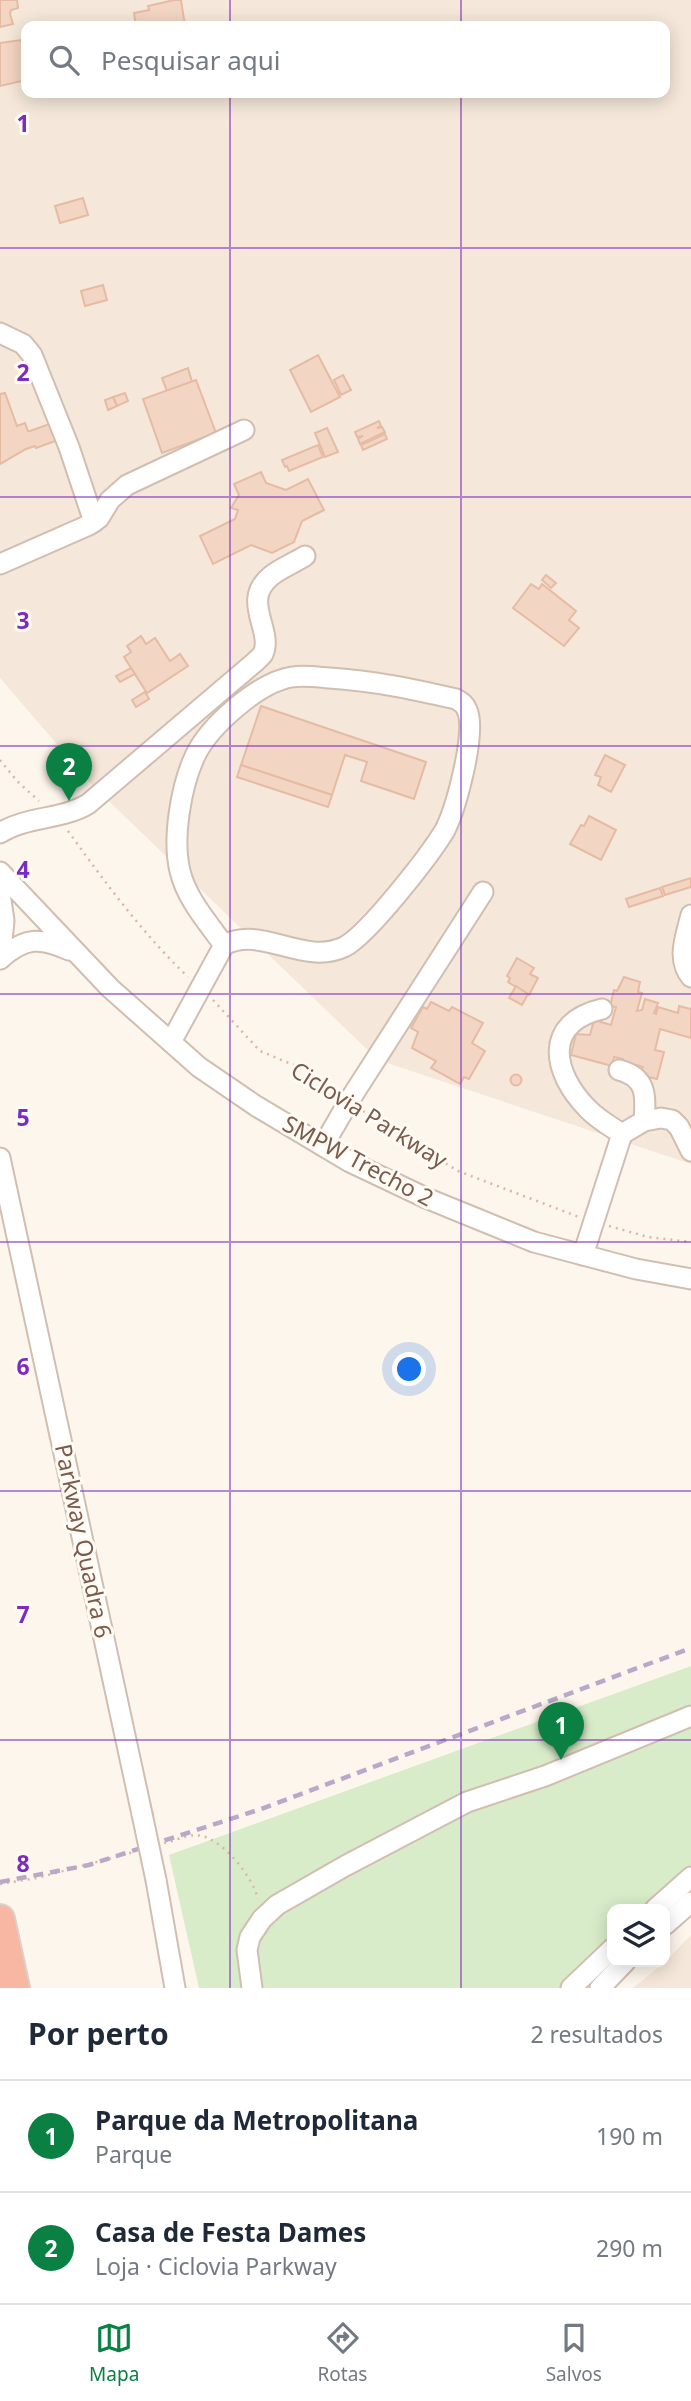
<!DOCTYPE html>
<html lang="pt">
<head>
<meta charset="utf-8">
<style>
	:root { --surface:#fff; --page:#f6f6f7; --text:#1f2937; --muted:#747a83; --line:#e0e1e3; --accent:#0b8043 }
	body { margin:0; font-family:"Noto Sans",sans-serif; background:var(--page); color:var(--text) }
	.controls { position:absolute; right:21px; bottom:21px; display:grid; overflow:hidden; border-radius:14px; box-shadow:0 4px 18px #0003 }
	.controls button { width:63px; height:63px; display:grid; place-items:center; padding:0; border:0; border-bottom:2px solid var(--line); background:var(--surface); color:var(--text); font:35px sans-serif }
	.you { position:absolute; left:410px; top:1370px; width:24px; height:24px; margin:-18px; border:5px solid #fff; border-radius:50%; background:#1a73e8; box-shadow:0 0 0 10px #1a73e833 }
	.badge { display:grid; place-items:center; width:46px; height:46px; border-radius:50%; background:var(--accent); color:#fff; font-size:23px; font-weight:700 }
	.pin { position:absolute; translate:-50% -58px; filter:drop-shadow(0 2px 4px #0008) }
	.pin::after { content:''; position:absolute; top:37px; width:24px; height:21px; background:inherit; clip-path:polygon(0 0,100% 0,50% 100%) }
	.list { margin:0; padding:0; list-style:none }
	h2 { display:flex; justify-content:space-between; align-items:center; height:91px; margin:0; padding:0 28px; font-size:30px }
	h2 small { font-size:23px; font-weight:400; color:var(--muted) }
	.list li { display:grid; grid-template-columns:46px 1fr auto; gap:21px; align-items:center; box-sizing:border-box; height:112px; padding:0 28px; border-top:2px solid var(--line) }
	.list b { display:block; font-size:26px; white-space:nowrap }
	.list p { margin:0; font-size:23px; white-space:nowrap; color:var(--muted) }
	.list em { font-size:23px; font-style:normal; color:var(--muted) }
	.icon { flex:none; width:38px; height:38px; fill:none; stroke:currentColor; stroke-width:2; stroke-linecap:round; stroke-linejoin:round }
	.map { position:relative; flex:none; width:691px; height:1988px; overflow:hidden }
	.search { position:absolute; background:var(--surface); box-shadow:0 4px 18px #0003; left:21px; right:21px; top:21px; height:77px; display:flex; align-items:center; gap:18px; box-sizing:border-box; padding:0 24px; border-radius:14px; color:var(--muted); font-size:26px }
	.sheet { height:315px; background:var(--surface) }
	nav { display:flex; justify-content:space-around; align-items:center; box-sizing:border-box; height:98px; border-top:2px solid var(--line); background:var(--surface); font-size:19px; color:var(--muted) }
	nav a { display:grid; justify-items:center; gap:4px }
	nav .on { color:var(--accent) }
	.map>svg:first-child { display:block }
</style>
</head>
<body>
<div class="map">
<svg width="691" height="1988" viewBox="0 0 691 1988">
	<rect width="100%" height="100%" fill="#fdf6ec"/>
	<g fill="#f5e8da" fill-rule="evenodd">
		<path d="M 0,0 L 691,0 L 691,1164 L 378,1060 L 92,785 L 0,678 ZM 26,26 L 665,26 L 665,93 L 26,93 Z"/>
		<polygon points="691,1935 691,1988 633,1988 665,1962"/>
	</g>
	<polygon fill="#d8ecc9" points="691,1666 691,1879 655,1909 612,1909 612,1950 573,1988 199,1988 169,1855"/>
	<g fill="#f3d5c3" stroke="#e6bba3" stroke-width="2">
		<polygon points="0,0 17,0 18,8 11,10 10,14 13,24 0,27"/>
		<polygon points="174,0 181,0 185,26 136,26 134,13 149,10 148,6"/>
		<polygon points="21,40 26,57 26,80 0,86 0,43"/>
		<polygon points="83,198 88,215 60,223 55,206"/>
		<polygon points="103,285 107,300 85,306 81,291"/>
		<polygon points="318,355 340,397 311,412 290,370"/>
		<polygon points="188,368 192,382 167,391 162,378"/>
		<polygon points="343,375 351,390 341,395 334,380"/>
		<polygon points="196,380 216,433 162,453 143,399"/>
		<polygon points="5,393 17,426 25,423 28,431 30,431 58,421 64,438 36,448 35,446 26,449 0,464 0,394"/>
		<polygon points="125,393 128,401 117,406 113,397"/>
		<polygon points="113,397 117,406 108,410 105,400"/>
		<polygon points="379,421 381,426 377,428 382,427 385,432 360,444 358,439 363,436 357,437 355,432"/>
		<polygon points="327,428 338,452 325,457 315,433"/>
		<polygon points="385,434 387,439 363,450 361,445"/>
		<polygon points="318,445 323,457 289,471 287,466 285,467 282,460"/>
		<polygon points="261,472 266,483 286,490 308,479 324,510 302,521 294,542 272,553 251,545 213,564 200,536 235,519 238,510 231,508 239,495 234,484"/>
		<polygon points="546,575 556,583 551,588 542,580"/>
		<polygon points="531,584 539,589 542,584 576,611 569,620 579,628 564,646 513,608"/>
		<polygon points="141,636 146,644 155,638 170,661 180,654 188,666 147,693 124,657 131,652 127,646"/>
		<polygon points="131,668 135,674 120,682 116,676"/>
		<polygon points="145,692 149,699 136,707 132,700"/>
		<polygon points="261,706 426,762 414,799 361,781 367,762 345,755 332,795 241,765"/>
		<polygon points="605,755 625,765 611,792 598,785 601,777 595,775"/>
		<polygon points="241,765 332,795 328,807 237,777"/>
		<polygon points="589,816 616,830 601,860 570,844 581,825 584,826"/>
		<polygon points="691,878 691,887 665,895 662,887"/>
		<polygon points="660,888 663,896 629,907 626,899"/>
		<polygon points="517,958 534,968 530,974 538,978 529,995 508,982 510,978 507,976"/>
		<polygon points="624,977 640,982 638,992 642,993 637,1011 642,1010 645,999 658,1003 654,1013 656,1014 658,1007 678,1013 679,1006 691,1009 691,1038 660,1029 655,1050 664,1052 657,1079 640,1075 643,1067 637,1065 636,1069 621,1065 623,1059 614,1057 612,1066 571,1055 576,1034 590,1035 594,1020 611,1025 616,1007 610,1006 614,990 617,991"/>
		<polygon points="516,986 528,994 522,1005 509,998"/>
		<polygon points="431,1002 449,1011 452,1007 483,1023 472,1043 485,1051 469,1079 464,1077 460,1084 431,1068 436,1061 412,1048 418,1032 411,1028 423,1007 427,1009"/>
		<circle cx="516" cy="1080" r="5.5"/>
	</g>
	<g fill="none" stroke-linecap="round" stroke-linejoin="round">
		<g stroke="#d1beb0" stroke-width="23">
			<g id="minor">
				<polyline points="0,333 23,344 32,355 69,447 94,522"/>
				<polyline points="0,564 89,525 99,518 110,500 127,485 244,430"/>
				<path d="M 0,833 C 27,816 61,820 88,804 L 255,662 C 258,659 261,657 263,654 C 274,630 240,601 271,576 C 281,568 294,563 305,556"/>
				<polyline points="0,872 110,988 199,1067 256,1106 350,1162 426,1198 534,1242 636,1269 691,1279"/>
				<polyline points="0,893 4,921 0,959"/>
				<path d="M 691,915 C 686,936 676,959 691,977"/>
				<path d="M 0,959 C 25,937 40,937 69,950"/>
				<path d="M 602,1009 C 543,1023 552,1072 587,1108 C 597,1119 610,1126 622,1134"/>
				<path d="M 171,1042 L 224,945 C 262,925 303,966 344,947 C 368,935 430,855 445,830 C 456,808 477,732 467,710 C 465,704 461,702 456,699 C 412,689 375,681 329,678 C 317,677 304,675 292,677 C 259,682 209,726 195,756 C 181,786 172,839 180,871 C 186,898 208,923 224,945"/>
				<path d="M 619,1070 C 647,1077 646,1096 644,1121"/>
				<polyline points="323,1146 349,1101 483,892"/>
				<polyline points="0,1158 142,1814"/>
				<polyline points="583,1255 622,1134 644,1121 661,1118 672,1120 679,1127 691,1151"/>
				<polyline points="156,1880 175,1988"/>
				<polyline points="655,1909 691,1877"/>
				<polyline points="665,1925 691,1902"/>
				<polyline points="252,1988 247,1950 250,1937 262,1919 277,1905 345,1866 467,1802 545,1776 691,1716"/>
				<polyline points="571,1988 612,1949"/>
				<polyline points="600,1988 625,1962"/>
			</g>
		</g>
		<g stroke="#dad1cd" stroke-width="32">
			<polyline id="highway" points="0,1919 15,1988"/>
		</g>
		<g stroke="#d9b8a5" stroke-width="2.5" stroke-dasharray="2 5" stroke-linecap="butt">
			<polyline points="0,760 17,781 39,801"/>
			<path d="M 68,831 C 105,882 142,933 188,977"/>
			<polyline points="213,1000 260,1051 308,1071 335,1091"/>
			<polyline points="363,1111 458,1171 579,1217"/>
			<polyline points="609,1226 648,1237 691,1242"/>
			<path d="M 164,1843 C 174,1841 187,1835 196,1835 C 221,1836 253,1877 258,1899"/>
			<polyline points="0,1884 37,1878 134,1852"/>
		</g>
		<use href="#minor" stroke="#fff" stroke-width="19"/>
		<use href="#highway" stroke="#f7b7a3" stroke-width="28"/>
		<polyline stroke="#b9a8c9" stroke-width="4.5" stroke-dasharray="10 7" stroke-linecap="butt" points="0,1882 89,1865 261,1809 691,1648"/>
		<g stroke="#d1beb0" stroke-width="23" stroke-linecap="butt">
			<polyline id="minor-bridge" points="142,1814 156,1880"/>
		</g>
		<use href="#minor-bridge" stroke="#fff" stroke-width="19"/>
	</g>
	<path fill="none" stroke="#7b2cbf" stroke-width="2" stroke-opacity="0.55" d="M 230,0 L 230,26M 461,0 L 461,26M 230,93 L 230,1988M 461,93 L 461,1988M 0,248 L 691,248M 0,497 L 691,497M 0,746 L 691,746M 0,994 L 691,994M 0,1242 L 691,1242M 0,1491 L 691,1491M 0,1740 L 691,1740"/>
	<g text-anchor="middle" stroke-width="6" stroke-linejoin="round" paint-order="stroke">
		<g font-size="23" fill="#7a5c4d" stroke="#fffaf3">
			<text transform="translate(369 1115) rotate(32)" y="8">Ciclovia Parkway</text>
			<text transform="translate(358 1161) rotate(28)" y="8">SMPW Trecho 2</text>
			<text transform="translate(83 1541) rotate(78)" y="8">Parkway Quadra 6</text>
		</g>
	</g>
	<g font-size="23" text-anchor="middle" font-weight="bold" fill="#7b2cbf" stroke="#fffaf3" stroke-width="6" stroke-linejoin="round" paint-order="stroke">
		<text x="23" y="132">1</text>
		<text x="23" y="381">2</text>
		<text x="23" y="629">3</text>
		<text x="23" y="878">4</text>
		<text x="23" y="1126">5</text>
		<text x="23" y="1375">6</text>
		<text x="23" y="1623">7</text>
		<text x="23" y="1872">8</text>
	</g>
</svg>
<div class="controls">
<button><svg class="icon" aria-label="layers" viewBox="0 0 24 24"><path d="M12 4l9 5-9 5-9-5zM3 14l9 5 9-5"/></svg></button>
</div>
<div class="you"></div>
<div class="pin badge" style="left:561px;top:1760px">1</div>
<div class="pin badge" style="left:69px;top:801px">2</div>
<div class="search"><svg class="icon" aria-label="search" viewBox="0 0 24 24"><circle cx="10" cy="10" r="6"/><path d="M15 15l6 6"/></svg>Pesquisar aqui</div>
</div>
<section class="sheet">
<h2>Por perto<small>2 resultados</small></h2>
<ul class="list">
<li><span class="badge">1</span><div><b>Parque da Metropolitana</b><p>Parque</p></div><em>190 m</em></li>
<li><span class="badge">2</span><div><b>Casa de Festa Dames</b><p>Loja · Ciclovia Parkway</p></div><em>290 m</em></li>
</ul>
</section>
<nav>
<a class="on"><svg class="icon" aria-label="map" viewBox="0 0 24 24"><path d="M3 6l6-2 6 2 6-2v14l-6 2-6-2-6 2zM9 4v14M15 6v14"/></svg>Mapa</a>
<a><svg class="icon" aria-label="directions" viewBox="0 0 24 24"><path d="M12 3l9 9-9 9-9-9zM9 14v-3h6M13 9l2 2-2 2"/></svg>Rotas</a>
<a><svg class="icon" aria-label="saved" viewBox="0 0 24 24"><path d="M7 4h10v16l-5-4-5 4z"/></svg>Salvos</a>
</nav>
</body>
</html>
